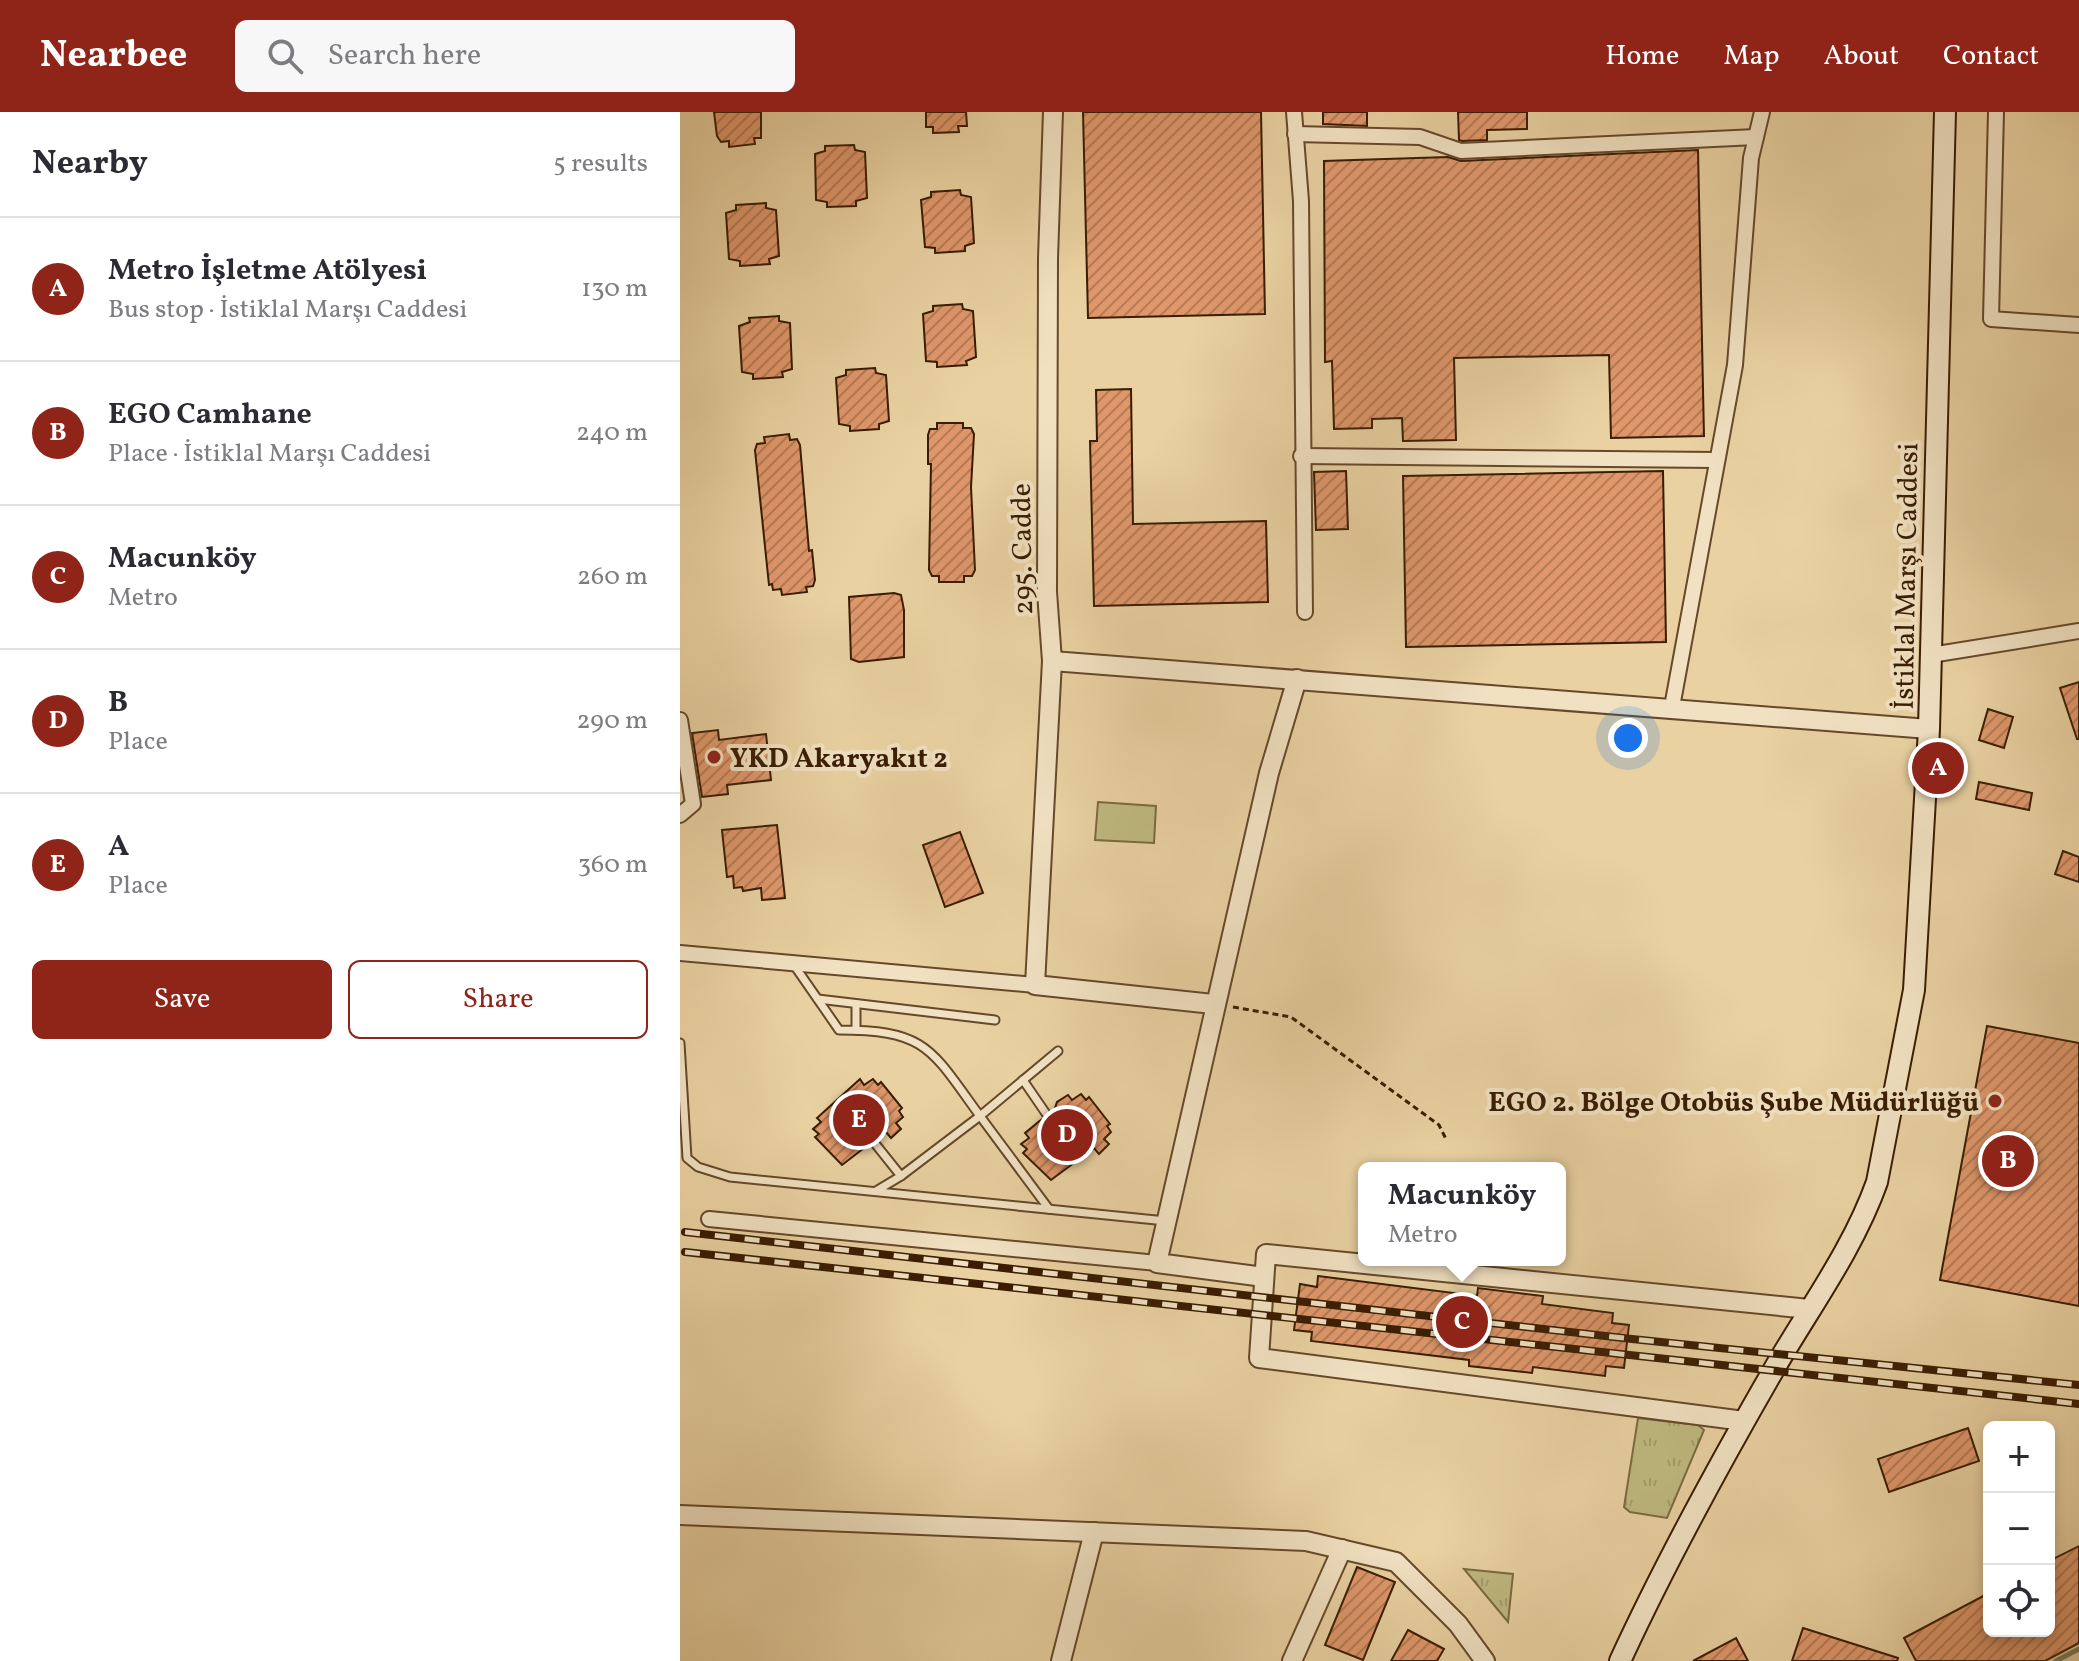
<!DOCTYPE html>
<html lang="en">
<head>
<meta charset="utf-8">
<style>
	:root { --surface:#fff; --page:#f7f7f7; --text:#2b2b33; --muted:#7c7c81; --line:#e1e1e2; --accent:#8f2418 }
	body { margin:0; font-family:Vollkorn,serif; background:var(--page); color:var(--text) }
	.controls { position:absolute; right:24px; bottom:24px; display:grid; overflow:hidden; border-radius:12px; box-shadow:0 4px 12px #0003 }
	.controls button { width:72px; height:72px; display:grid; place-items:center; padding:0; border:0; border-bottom:2px solid var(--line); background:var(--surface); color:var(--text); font:40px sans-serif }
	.you { position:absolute; left:948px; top:626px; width:28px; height:28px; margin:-20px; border:6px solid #fff; border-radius:50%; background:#1a73e8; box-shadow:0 0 0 12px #1a73e833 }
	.badge { display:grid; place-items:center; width:52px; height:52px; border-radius:50%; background:var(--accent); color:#fff; font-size:26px; font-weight:700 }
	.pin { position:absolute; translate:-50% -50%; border:4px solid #fff; box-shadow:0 2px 8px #0006 }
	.popup { position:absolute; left:678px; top:1050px; width:208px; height:104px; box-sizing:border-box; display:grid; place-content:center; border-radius:12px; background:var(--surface); filter:drop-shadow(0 2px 6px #0005); font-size:26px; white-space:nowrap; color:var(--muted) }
	.popup b { font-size:30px; color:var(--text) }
	.popup::after { content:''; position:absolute; left:50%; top:100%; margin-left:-16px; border:16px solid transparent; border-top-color:var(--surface) }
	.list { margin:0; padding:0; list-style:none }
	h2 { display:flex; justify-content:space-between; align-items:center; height:104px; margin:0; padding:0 32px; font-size:34px }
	h2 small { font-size:26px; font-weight:400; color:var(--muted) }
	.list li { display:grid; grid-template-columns:52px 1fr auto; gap:24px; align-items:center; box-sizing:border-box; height:144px; padding:0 32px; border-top:2px solid var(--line) }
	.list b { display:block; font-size:30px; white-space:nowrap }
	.list p { margin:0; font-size:26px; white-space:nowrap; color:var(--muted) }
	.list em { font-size:26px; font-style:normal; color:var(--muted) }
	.actions { display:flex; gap:16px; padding:24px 32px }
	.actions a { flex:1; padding:18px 0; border:2px solid var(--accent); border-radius:12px; text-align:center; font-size:28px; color:var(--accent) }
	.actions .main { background:var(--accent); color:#fff }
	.icon { flex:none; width:44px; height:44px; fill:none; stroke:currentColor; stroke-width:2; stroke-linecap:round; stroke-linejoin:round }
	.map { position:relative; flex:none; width:1399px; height:1549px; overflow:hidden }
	header { display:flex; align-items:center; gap:48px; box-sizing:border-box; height:112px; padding:0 40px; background:var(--accent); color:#fff }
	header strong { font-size:38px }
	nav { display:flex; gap:44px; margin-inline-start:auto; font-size:28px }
	.search { width:560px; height:72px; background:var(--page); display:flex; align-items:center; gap:20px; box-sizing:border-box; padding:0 28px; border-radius:12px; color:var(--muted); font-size:30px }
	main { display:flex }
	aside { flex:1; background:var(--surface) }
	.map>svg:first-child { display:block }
</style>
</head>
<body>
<header>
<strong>Nearbee</strong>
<div class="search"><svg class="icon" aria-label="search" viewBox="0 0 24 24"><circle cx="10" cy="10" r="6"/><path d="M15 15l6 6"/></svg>Search here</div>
<nav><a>Home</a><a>Map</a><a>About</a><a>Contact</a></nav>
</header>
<main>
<aside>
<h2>Nearby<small>5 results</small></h2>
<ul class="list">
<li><span class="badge">A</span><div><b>Metro İşletme Atölyesi</b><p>Bus stop · İstiklal Marşı Caddesi</p></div><em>130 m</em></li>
<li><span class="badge">B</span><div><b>EGO Camhane</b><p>Place · İstiklal Marşı Caddesi</p></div><em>240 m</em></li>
<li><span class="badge">C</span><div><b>Macunköy</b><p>Metro</p></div><em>260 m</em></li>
<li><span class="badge">D</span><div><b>B</b><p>Place</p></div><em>290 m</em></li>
<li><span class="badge">E</span><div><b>A</b><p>Place</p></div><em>360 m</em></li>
</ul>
<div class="actions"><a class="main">Save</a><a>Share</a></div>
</aside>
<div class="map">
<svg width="1399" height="1549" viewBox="0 0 1399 1549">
	<defs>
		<pattern id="grass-tufts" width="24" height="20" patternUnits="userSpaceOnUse" patternTransform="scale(2)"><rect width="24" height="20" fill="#beb97f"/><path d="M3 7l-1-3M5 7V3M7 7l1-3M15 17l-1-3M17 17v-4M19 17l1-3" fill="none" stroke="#a49e6c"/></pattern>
		<pattern id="building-hatch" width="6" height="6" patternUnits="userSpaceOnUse" patternTransform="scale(2)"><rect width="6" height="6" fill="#df976a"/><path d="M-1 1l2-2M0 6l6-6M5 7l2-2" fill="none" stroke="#b67a55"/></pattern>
	</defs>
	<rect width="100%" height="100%" fill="#e9d1a1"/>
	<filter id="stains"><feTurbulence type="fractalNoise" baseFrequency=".0025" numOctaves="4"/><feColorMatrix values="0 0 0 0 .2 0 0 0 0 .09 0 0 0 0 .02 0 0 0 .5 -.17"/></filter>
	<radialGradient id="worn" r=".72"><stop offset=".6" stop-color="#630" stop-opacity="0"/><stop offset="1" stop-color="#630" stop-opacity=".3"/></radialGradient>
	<g fill="url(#grass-tufts)" stroke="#7c6a40" stroke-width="2">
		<polygon points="958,1306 1018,1313 1024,1318 987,1406 950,1400 944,1395"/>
		<polygon points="784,1457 833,1462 828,1510"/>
	</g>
	<polygon fill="#beb97f" stroke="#7c6a40" stroke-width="2" points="418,690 476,694 474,731 415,728"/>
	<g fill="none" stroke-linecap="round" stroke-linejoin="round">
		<polyline stroke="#737a61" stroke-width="5" points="1376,1549 1399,1537"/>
	</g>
	<g fill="url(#building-hatch)" stroke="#391c02" stroke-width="2">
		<polygon points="34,0 81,0 81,26 74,26 75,32 49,35 49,29 41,30 37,24"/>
		<polygon points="246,0 286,0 287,14 278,14 279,20 253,21 253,15 246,15"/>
		<polygon points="403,0 581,0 585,202 408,206"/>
		<polygon points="643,0 687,0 687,14 643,12"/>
		<polygon points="778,0 847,0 847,17 807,18 807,28 782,29 779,28"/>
		<polygon points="174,33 175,38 185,40 187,86 176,89 176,94 147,95 147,90 136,88 135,42 145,39 145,34"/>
		<polygon points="1018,38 1024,324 931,326 929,243 774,246 776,328 723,329 722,306 692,307 692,316 654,317 652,249 645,250 644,49 768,45 781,49"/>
		<polygon points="280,78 281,83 291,85 294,131 285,134 285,139 255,141 255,136 245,135 241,88 251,85 251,80"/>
		<polygon points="86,91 86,96 96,98 99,144 89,147 90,152 60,154 60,149 49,147 46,101 56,98 56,93"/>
		<polygon points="282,192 283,197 293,199 296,245 286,249 287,253 257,255 257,250 246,249 243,202 253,199 253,194"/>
		<polygon points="99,204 99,209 110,211 112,257 102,260 103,265 73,267 73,262 62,260 59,214 70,210 69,206"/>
		<polygon points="195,256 196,261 206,263 209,309 199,312 199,317 170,319 170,314 159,312 156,266 166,263 166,258"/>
		<polygon points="451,277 453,412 586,409 588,490 414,494 410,329 417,329 416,278"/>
		<polygon points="257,311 283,311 283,316 291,316 294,322 291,375 295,458 292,464 284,464 284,470 259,470 259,464 252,464 249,458 251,352 248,352 248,323 250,317 257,317"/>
		<polygon points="109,322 110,328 117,327 120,333 129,439 132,438 135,468 133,474 126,475 127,480 102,483 101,477 93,478 92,472 89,473 75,338 77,332 85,331 84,325"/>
		<polygon points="666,359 668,417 636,418 634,360"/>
		<polygon points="983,359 986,530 726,535 723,364"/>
		<polygon points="214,481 221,483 224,498 224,545 179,550 171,547 169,485"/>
		<polygon points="1399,570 1399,627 1397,627 1380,576"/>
		<polygon points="1308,597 1333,605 1324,636 1299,628"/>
		<polygon points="38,618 39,628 86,622 91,668 47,673 48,682 22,685 12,621"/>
		<polygon points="1299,670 1352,681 1349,698 1296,687"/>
		<polygon points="97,713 105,786 82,788 81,776 63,779 62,775 54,776 53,764 47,765 42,718"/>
		<polygon points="280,720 303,781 265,795 243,733"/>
		<polygon points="1383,739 1399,745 1399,770 1375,762"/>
		<polygon points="1307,914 1399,931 1399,1194 1260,1168"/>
		<polygon points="180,967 184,973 193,967 198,973 201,970 222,996 219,999 223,1005 216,1011 221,1017 211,1026 206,1020 199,1026 190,1024 188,1033 162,1053 135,1025 139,1022 133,1017 141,1010 137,1006"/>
		<polygon points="401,982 406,988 409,985 430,1012 427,1014 431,1020 424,1027 429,1032 419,1042 414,1036 371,1068 343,1041 347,1037 341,1032 349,1026 345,1021 362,1007 371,1008 377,990 388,983 392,988"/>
		<polygon points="638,1164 797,1184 798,1176 863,1184 862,1192 933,1201 932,1211 949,1213 944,1256 926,1254 925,1264 853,1255 852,1261 789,1254 789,1248 631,1229 632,1220 614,1218 620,1172 637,1175"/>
		<polygon points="1288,1316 1299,1349 1209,1380 1198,1347"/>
		<polygon points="1399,1434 1399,1531 1365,1549 1236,1549 1224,1526 1309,1481 1309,1519 1369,1519 1369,1449"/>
		<polygon points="677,1455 715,1470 683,1548 645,1533"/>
		<polygon points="1123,1516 1218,1546 1217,1549 1112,1549"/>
		<polygon points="728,1518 764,1537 757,1549 711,1549"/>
		<polygon points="1056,1526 1068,1549 1013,1549"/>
	</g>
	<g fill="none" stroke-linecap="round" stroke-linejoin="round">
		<g stroke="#65492a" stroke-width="11">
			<g id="service">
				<path d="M 114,853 L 159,918 C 247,918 251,937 300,1004 L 221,1064 L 193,1029"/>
				<polyline points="138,887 315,908"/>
				<polyline points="176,892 176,918"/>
				<polyline points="0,931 7,1046 18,1055 50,1065 486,1109"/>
				<polyline points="343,968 367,1003"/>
				<polyline points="196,1079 221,1064"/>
				<polyline points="369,1097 300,1004 378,939"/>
			</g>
		</g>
		<g stroke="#65492a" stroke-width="18">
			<g id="minor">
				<polyline points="614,0 621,89 625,500"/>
				<polyline points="1316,0 1311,207 1399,213"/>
				<polyline points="615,22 740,25 781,39 1076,25"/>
				<polyline points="621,344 1037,348"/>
				<polyline points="1251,543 1399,519"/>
				<polyline points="992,595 1055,253 1071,46 1082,0"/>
				<polyline points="0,608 13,692 0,703"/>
				<polyline points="0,841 355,873"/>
				<polyline points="29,1107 477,1151"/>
			</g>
		</g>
		<g stroke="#65492a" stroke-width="22">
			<g id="tertiary">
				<polyline points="373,0 368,146 367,480 372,549 355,873 533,892"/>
				<polyline points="372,549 1249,617"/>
				<polyline points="584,1165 477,1151 589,661 617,567"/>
				<polyline points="1064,1309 579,1246 586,1142 1129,1197"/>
				<polyline points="0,1403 626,1429 716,1450 778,1512 805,1549"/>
				<polyline points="381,1549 414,1420"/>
				<polyline points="612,1549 662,1437"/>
			</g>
		</g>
		<g stroke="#391c02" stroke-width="24">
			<path id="secondary" d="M 940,1549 C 987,1447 1041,1349 1097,1252 C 1131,1194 1174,1135 1197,1070 L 1234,878 L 1249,617 L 1265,0"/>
		</g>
		<polyline stroke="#391c02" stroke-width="3" stroke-dasharray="6 4" stroke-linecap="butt" points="553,895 611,905 759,1013 766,1027"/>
		<use href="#service" stroke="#f1e1c2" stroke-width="7"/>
		<use href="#minor" stroke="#f1e1c2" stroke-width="14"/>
		<use href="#tertiary" stroke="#f1e1c2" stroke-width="18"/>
		<use href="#secondary" stroke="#f1e1c2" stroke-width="20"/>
		<g stroke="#391c02" stroke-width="8">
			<g id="rail">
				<polyline points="5,1120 952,1227 1399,1273"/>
				<polyline points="5,1140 1399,1292"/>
			</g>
		</g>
		<use href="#rail" stroke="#f1e1c2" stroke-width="5" stroke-dasharray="15" stroke-linecap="butt"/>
	</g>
	<g fill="#8f2418" stroke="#f1e1c2" stroke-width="3">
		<circle cx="34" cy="645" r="8"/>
		<circle cx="1315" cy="989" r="8"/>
	</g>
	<g text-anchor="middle" stroke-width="8" stroke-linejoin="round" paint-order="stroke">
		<g font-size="28" fill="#391c02" stroke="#f1e1c2">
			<text transform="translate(341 437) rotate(-91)" y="10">295. Cadde</text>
			<text transform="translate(1225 464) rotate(-89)" y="10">İstiklal Marşı Caddesi</text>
		</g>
		<g font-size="28" font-weight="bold" fill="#391c02" stroke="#f1e1c2" text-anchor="start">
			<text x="50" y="655">YKD Akaryakıt 2</text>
			<text x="1299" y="999" text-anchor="end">EGO 2. Bölge Otobüs Şube Müdürlüğü</text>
		</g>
	</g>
	<rect width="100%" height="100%" filter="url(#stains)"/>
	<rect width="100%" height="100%" fill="url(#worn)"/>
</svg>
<div class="controls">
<button>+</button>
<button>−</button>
<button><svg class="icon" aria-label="locate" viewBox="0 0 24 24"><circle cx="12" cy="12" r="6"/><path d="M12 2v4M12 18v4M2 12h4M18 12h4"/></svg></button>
</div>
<div class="you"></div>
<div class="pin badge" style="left:1258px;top:656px">A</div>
<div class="pin badge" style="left:1328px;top:1049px">B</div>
<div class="pin badge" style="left:782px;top:1210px">C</div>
<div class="popup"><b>Macunköy</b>Metro</div>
<div class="pin badge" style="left:387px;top:1023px">D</div>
<div class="pin badge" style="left:179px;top:1008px">E</div>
</div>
</main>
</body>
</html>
